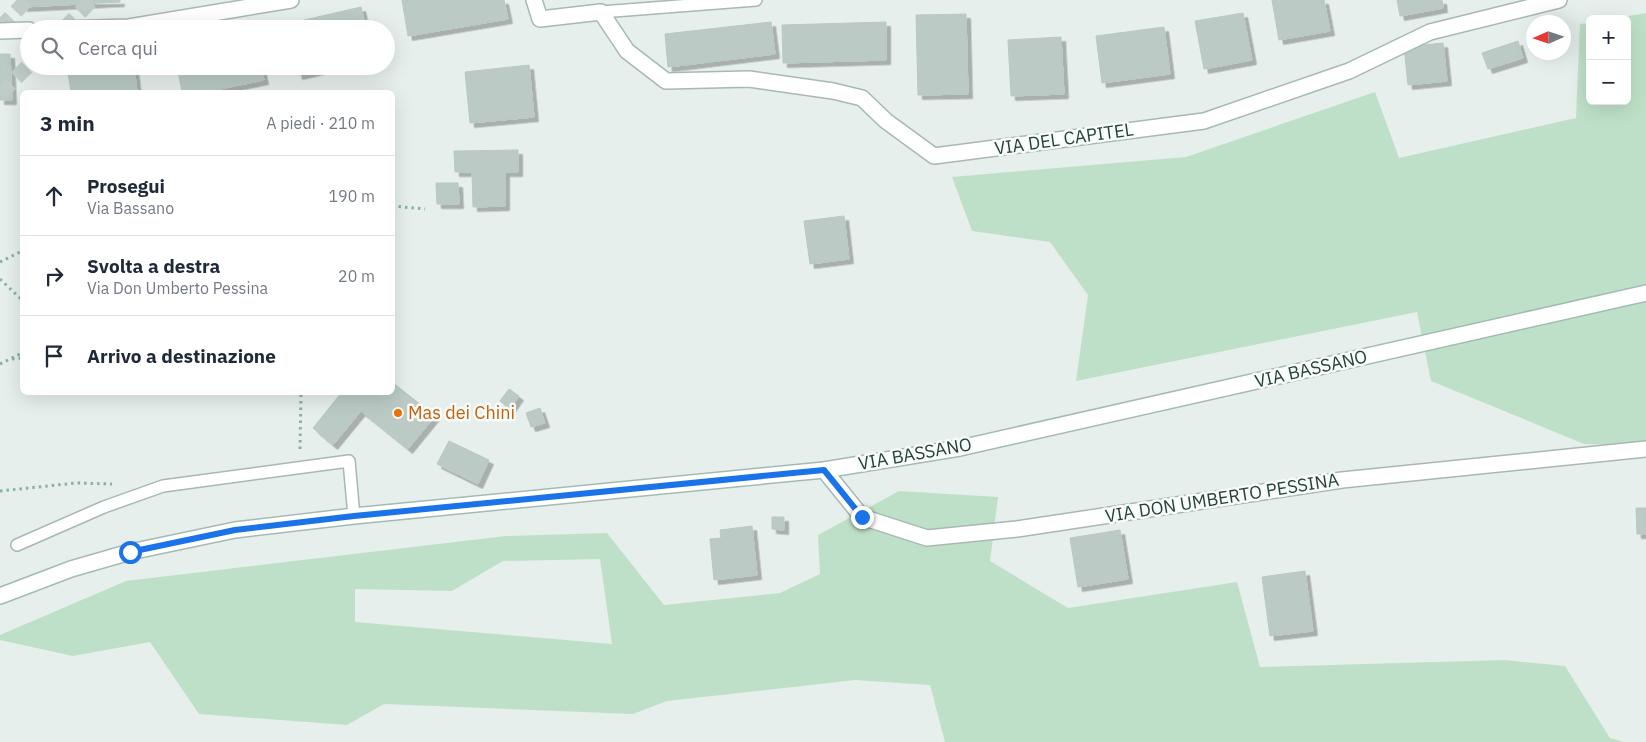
<!DOCTYPE html>
<html lang="it">
<head>
<meta charset="utf-8">
<style>
	:root { --surface:#fff; --page:#f6f6f7; --text:#1f2937; --muted:#747a83; --line:#e0e1e3 }
	body { margin:0; font-family:"IBM Plex Sans",sans-serif; background:var(--page); color:var(--text) }
	.controls { position:absolute; right:15px; top:15px; display:grid; overflow:hidden; border-radius:8px; box-shadow:0 5px 20px #0002 }
	.controls button { width:45px; height:45px; display:grid; place-items:center; padding:0; border:0; border-bottom:1px solid var(--line); background:var(--surface); color:var(--text); font:25px sans-serif }
	.compass { position:absolute; left:1526px; top:15px; width:45px; height:45px; border-radius:50%; background:var(--surface); box-shadow:0 5px 20px #0002; rotate:267deg }
	.stop { position:absolute; width:15px; height:15px; margin:-11px; border:4px solid #1a73e8; border-radius:50%; background:#fff }
	.stop.end { background:#1a73e8; border-color:#fff; box-shadow:0 1px 5px #0008 }
	.list { margin:0; padding:0; list-style:none }
	h2 { display:flex; justify-content:space-between; align-items:center; height:65px; margin:0; padding:0 20px; font-size:21px }
	h2 small { font-size:16px; font-weight:400; color:var(--muted) }
	.list li { display:grid; grid-template-columns:32px 1fr auto; gap:15px; align-items:center; box-sizing:border-box; height:80px; padding:0 20px; border-top:1px solid var(--line) }
	.list b { display:block; font-size:19px; white-space:nowrap }
	.list p { margin:0; font-size:16px; white-space:nowrap; color:var(--muted) }
	.list em { font-size:16px; font-style:normal; color:var(--muted) }
	.icon { flex:none; width:28px; height:28px; fill:none; stroke:currentColor; stroke-width:2; stroke-linecap:round; stroke-linejoin:round }
	.map { position:relative; flex:none; width:1646px; height:742px; overflow:hidden }
	.search { position:absolute; background:var(--surface); box-shadow:0 5px 20px #0002; left:20px; top:20px; width:375px; height:55px; display:flex; align-items:center; gap:12px; box-sizing:border-box; padding:0 18px; border-radius:28px; color:var(--muted); font-size:19px }
	.panel { position:absolute; background:var(--surface); box-shadow:0 5px 20px #0002; left:20px; top:90px; width:375px; height:305px; border-radius:8px }
	.map>svg:first-child { display:block }
</style>
</head>
<body>
<div class="map">
<svg width="1646" height="742" viewBox="0 0 1646 742">
	<defs>
		<filter id="shadow"><feDropShadow dx="4.5" dy="4.5" stdDeviation="0" flood-color="#0004"/></filter>
	</defs>
	<rect width="100%" height="100%" fill="#e6efeb"/>
	<g fill="#bfe0c8" fill-rule="evenodd">
		<polygon points="1646,13 1646,446 1584,444 1431,381 1417,312 1076,381 1088,295 1050,242 972,231 952,177 1186,157 1375,92 1399,158 1576,118 1580,24 1590,23 1590,101 1627,101 1627,19 1612,19"/>
		<path d="M 899,491 L 998,497 L 990,561 L 1068,608 L 1237,582 L 1260,667 L 1504,660 L 1565,666 L 1610,738 L 1624,742 L 945,742 L 930,685 L 855,680 L 667,701 L 633,714 L 384,704 L 347,725 L 199,714 L 150,642 L 73,656 L 0,640 L 0,635 L 126,581 L 506,536 L 607,533 L 664,605 L 780,593 L 820,574 L 818,535 ZM 600,559 L 612,644 L 355,622 L 355,589 L 452,591 L 503,561 Z"/>
	</g>
	<g fill="#bbcac4" stroke="#b8c9c2" filter="url(#shadow)">
		<polygon points="23,0 120,0 120,2 23,7"/>
		<polygon points="402,0 504,0 508,19 408,36"/>
		<polygon points="1272,0 1324,0 1330,31 1279,40"/>
		<polygon points="1397,0 1442,0 1443,8 1400,16"/>
		<polygon points="361,7 366,29 288,29 287,24"/>
		<polygon points="1243,13 1252,60 1204,69 1195,21"/>
		<polygon points="966,14 968,94 918,95 916,15"/>
		<polygon points="771,22 775,54 668,67 665,34"/>
		<polygon points="886,22 886,60 783,63 782,25"/>
		<polygon points="1164,27 1170,74 1102,83 1096,36"/>
		<polygon points="1061,37 1064,94 1011,96 1008,40"/>
		<polygon points="1518,41 1523,58 1488,69 1482,53"/>
		<polygon points="1443,43 1447,81 1408,85 1404,47"/>
		<polygon points="0,54 10,54 12,100 0,100"/>
		<polygon points="529,65 534,117 470,123 465,72"/>
		<polygon points="67,66 134,66 137,92 71,92"/>
		<polygon points="177,66 261,66 264,80 206,92 182,92"/>
		<polygon points="296,66 337,66 298,75"/>
		<polygon points="518,150 518,172 505,172 505,206 473,207 472,172 455,172 454,151"/>
		<polygon points="436,183 458,183 459,204 437,204"/>
		<polygon points="844,216 849,259 810,264 804,221"/>
		<polygon points="392,382 435,416 408,449 361,411 333,445 313,428 342,392 392,392"/>
		<polygon points="509,389 519,396 510,409 500,401"/>
		<polygon points="540,408 545,423 531,427 526,413"/>
		<polygon points="449,441 489,460 478,484 437,464"/>
		<polygon points="1636,508 1646,508 1646,534 1637,534"/>
		<polygon points="772,517 784,517 784,530 772,529"/>
		<polygon points="752,526 757,575 714,580 710,539 721,538 720,530"/>
		<polygon points="1120,530 1128,579 1078,587 1070,538"/>
		<polygon points="1305,571 1313,631 1270,636 1262,577"/>
	</g>
	<g fill="none" stroke-linecap="round" stroke-linejoin="round">
		<g stroke="#bfccc8" stroke-width="15" stroke-dasharray="15 8" stroke-linecap="butt">
			<polyline points="0,28 27,0"/>
			<polyline points="64,29 92,0"/>
			<polyline points="0,94 29,65"/>
		</g>
		<g stroke="#a8b8b2" stroke-width="14">
			<g id="service">
				<polyline points="601,12 756,0"/>
				<polyline points="17,545 104,507 163,486 349,461 354,516"/>
			</g>
		</g>
		<g stroke="#a8b8b2" stroke-width="18">
			<g id="minor">
				<polyline points="534,0 540,19 601,12 627,51 666,81 749,79 833,91 862,98 886,121 934,156 1204,121 1349,71 1430,32 1559,0"/>
				<polyline points="64,29 129,27 291,0"/>
				<polyline points="0,31 29,30"/>
				<polyline points="824,470 862,517 927,538 1017,529 1342,480 1646,449"/>
			</g>
		</g>
		<g stroke="#a4bbb3" stroke-width="18">
			<polyline id="secondary" points="0,596 71,569 130,552 235,530 354,516 824,470 960,448 1646,293"/>
		</g>
		<g stroke="#86b3a5" stroke-width="3" stroke-dasharray="2.5 4" stroke-linecap="butt">
			<polyline points="392,206 425,209"/>
			<polyline points="0,262 22,251"/>
			<polyline points="0,279 22,300"/>
			<polyline points="12,359 22,358"/>
			<polyline points="0,364 22,353"/>
			<polyline points="300,449 301,392"/>
			<polyline points="0,491 76,483 112,484"/>
		</g>
		<use href="#service" stroke="#fff" stroke-width="11"/>
		<use href="#minor" stroke="#fff" stroke-width="15"/>
		<use href="#secondary" stroke="#fff" stroke-width="15"/>
	</g>
	<g fill="none" stroke-linecap="round" stroke-linejoin="round">
		<polyline stroke="#1a73e8" stroke-width="6" points="130,552 235,530 354,516 824,470 862,517"/>
	</g>
	<circle fill="#e8710a" stroke="#f7fbf9" stroke-width="2" cx="398" cy="413" r="5"/>
	<g text-anchor="middle" stroke-width="5" stroke-linejoin="round" paint-order="stroke">
		<g font-size="18" fill="#24423a" stroke="#f7fbf9">
			<text transform="translate(1064 139) rotate(-8)" y="6">VIA DEL CAPITEL</text>
			<text transform="translate(1311 369) rotate(-13)" y="6">VIA BASSANO</text>
			<text transform="translate(915 454) rotate(-10)" y="6">VIA BASSANO</text>
			<text transform="translate(1222 498) rotate(-9)" y="6">VIA DON UMBERTO PESSINA</text>
		</g>
		<g font-size="18" fill="#c56008" stroke="#f7fbf9" text-anchor="start">
			<text x="408" y="419">Mas dei Chini</text>
		</g>
	</g>
</svg>
<div class="controls">
<button>+</button>
<button>−</button>
</div>
<svg class="compass" viewBox="-18 -18 36 36"><path d="M0-13l5 13h-10z" fill="#e53935"/><path d="M0 13l5-13h-10z" fill="#747a83"/></svg>
<div class="stop" style="left:130px;top:552px"></div>
<div class="stop end" style="left:862px;top:517px"></div>
<div class="search"><svg class="icon" aria-label="search" viewBox="0 0 24 24"><circle cx="10" cy="10" r="6"/><path d="M15 15l6 6"/></svg>Cerca qui</div>
<section class="panel">
<h2>3 min<small>A piedi · 210 m</small></h2>
<ul class="list">
<li><svg class="icon" aria-label="ahead" viewBox="0 0 24 24"><path d="M12 20V5M6 11l6-6 6 6"/></svg><div><b>Prosegui</b><p>Via Bassano</p></div><em>190 m</em></li>
<li><svg class="icon" aria-label="right" viewBox="0 0 24 24"><path d="M7 20v-9h11M14 6l5 5-5 5"/></svg><div><b>Svolta a destra</b><p>Via Don Umberto Pessina</p></div><em>20 m</em></li>
<li><svg class="icon" aria-label="arrive" viewBox="0 0 24 24"><path d="M6 21V4h12l-3 4 3 4H6"/></svg><div><b>Arrivo a destinazione</b></div></li>
</ul>
</section>
</div>
</body>
</html>
